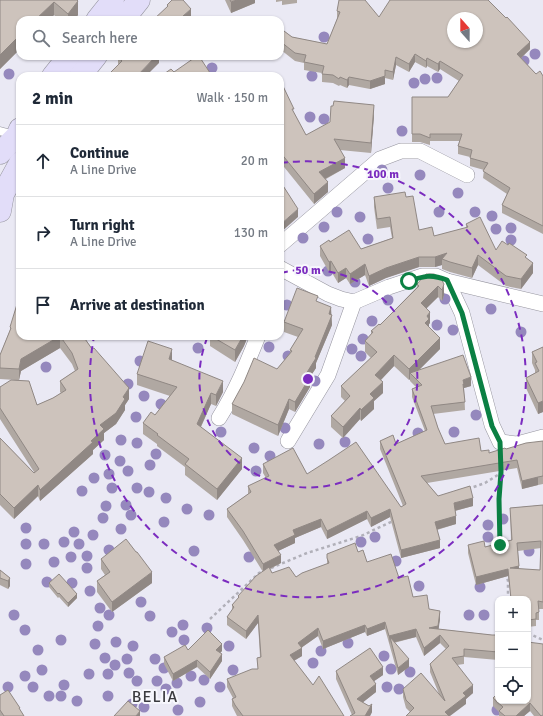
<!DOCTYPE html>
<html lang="en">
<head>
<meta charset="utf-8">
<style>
	:root { --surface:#fff; --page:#f2f2f3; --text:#1f2937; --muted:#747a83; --line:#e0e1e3 }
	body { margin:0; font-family:Signika,sans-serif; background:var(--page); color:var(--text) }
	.controls { position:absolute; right:12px; bottom:12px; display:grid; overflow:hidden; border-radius:8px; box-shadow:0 1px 3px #0004 }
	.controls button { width:36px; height:36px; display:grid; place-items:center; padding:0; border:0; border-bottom:1px solid var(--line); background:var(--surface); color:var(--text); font:20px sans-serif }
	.compass { position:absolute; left:447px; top:12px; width:36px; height:36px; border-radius:50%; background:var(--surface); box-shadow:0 1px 3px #0004; rotate:339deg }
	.stop { position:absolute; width:12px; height:12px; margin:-9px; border:3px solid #0b8043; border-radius:50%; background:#fff }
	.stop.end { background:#0b8043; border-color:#fff; box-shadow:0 1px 4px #0008 }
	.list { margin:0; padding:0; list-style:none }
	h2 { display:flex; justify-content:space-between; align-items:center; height:52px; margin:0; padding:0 16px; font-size:17px }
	h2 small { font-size:13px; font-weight:400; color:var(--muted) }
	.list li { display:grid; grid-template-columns:26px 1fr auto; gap:12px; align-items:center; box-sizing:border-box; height:72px; padding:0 16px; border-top:1px solid var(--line) }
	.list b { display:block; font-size:15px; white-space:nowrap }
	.list p { margin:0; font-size:13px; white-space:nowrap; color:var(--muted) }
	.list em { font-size:13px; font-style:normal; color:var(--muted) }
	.icon { flex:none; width:22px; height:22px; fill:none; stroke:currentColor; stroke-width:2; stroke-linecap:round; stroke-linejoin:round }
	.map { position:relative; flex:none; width:543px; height:716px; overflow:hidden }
	.search { position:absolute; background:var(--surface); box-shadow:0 1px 3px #0004; left:16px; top:16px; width:268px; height:44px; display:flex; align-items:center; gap:10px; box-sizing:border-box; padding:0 14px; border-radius:12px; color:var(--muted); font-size:15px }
	.panel { position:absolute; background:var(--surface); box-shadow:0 1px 3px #0004; left:16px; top:72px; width:268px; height:268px; border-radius:12px }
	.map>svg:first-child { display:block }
</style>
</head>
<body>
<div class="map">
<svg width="543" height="716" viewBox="0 0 543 716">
	<rect width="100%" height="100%" fill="#eae9f4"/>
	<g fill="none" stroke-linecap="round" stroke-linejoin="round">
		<g stroke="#96959f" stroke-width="9">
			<polyline id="lane" points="0,131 15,135"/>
		</g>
		<g stroke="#96959f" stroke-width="16">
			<g id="street">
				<polyline points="280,245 380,159 401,151 420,151 467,175"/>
				<polyline points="280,268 328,294 341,299 354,302 389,287 422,276 436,276 447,281 462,313 492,425 500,442 517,444 543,437"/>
				<polyline points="447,281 543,304"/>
				<path d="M 219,418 C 236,391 246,366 258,336"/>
				<polyline points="288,441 328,375 354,302"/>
			</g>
		</g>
		<g stroke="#96959f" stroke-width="23">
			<g id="secondary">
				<polyline points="97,20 113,0"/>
				<polyline points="123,20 139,0"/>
				<polyline points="53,76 69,56"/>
				<polyline points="80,76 96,56"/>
				<polyline points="0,153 17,136 20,129"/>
				<polyline points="0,211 3,194 20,163"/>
			</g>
		</g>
		<g stroke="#b1b0b9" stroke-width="2.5" stroke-dasharray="3 3" stroke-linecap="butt">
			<polyline points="468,489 485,483 501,473"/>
			<polyline points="500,545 499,499 501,472"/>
			<polyline points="271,568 307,553 361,536 393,521"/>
			<polyline points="506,573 508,581 508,599"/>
			<polyline points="210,619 259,573 265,571"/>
			<polyline points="528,633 543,640"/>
		</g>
		<use href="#lane" stroke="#fff" stroke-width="8"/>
		<use href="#street" stroke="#fff" stroke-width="15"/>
		<use href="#secondary" stroke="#e2ddf9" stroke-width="22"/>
	</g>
	<g fill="#9588bd">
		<circle cx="324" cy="37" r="5.5"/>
		<circle cx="535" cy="54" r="5.5"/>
		<circle cx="524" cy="61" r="5.5"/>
		<circle cx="212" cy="68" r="5.5"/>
		<circle cx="9" cy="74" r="5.5"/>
		<circle cx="312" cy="76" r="5.5"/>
		<circle cx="437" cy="78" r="5.5"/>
		<circle cx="425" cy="79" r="5.5"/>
		<circle cx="414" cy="83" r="5.5"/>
		<circle cx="310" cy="117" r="5.5"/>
		<circle cx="324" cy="119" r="5.5"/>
		<circle cx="402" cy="131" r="5.5"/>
		<circle cx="382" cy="170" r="5.5"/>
		<circle cx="420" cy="175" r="5.5"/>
		<circle cx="388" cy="188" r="5.5"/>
		<circle cx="458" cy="193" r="5.5"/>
		<circle cx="337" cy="212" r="5.5"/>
		<circle cx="439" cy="212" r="5.5"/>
		<circle cx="475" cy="212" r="5.5"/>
		<circle cx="492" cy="216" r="5.5"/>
		<circle cx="360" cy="217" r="5.5"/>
		<circle cx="324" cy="227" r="5.5"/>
		<circle cx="511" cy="228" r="5.5"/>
		<circle cx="496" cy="229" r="5.5"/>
		<circle cx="303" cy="238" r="5.5"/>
		<circle cx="368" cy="239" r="5.5"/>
		<circle cx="511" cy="240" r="5.5"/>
		<circle cx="328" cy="271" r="5.5"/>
		<circle cx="355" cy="282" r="5.5"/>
		<circle cx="445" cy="299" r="5.5"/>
		<circle cx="388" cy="300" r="5.5"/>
		<circle cx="287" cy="305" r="5.5"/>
		<circle cx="491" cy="309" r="5.5"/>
		<circle cx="372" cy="321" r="5.5"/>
		<circle cx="437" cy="325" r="5.5"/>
		<circle cx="453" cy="330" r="5.5"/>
		<circle cx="521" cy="332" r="5.5"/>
		<circle cx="363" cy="339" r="5.5"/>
		<circle cx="269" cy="347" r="5.5"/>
		<circle cx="198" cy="348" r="5.5"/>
		<circle cx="352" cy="349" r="5.5"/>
		<circle cx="288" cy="356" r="5.5"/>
		<circle cx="361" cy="356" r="5.5"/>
		<circle cx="140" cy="361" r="5.5"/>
		<circle cx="46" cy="367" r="5.5"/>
		<circle cx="315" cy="381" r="5.5"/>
		<circle cx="128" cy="384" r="5.5"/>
		<circle cx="144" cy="396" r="5.5"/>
		<circle cx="161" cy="404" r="5.5"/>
		<circle cx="476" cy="415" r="5.5"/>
		<circle cx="136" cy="417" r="5.5"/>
		<circle cx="285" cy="428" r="5.5"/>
		<circle cx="221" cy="432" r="5.5"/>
		<circle cx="454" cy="432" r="5.5"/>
		<circle cx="418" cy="433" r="5.5"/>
		<circle cx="121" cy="440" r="5.5"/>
		<circle cx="345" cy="442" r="5.5"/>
		<circle cx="137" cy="443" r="5.5"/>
		<circle cx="319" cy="444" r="5.5"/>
		<circle cx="254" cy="448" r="5.5"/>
		<circle cx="156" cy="454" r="5.5"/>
		<circle cx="105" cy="455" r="5.5"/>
		<circle cx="270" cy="456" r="5.5"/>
		<circle cx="120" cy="461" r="5.5"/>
		<circle cx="150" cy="465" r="5.5"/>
		<circle cx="128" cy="471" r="5.5"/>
		<circle cx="256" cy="471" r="5.5"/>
		<circle cx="109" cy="474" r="5.5"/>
		<circle cx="94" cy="478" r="5.5"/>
		<circle cx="112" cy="488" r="5.5"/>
		<circle cx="137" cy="488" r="5.5"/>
		<circle cx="82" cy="491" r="5.5"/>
		<circle cx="149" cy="492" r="5.5"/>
		<circle cx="166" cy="498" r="5.5"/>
		<circle cx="126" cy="505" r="5.5"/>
		<circle cx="106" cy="506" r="5.5"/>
		<circle cx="187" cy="509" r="5.5"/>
		<circle cx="131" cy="515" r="5.5"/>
		<circle cx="209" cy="515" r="5.5"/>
		<circle cx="103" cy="518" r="5.5"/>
		<circle cx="503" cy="519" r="5.5"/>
		<circle cx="164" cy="522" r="5.5"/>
		<circle cx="488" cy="525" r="5.5"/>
		<circle cx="26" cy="528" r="5.5"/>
		<circle cx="121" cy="529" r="5.5"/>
		<circle cx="74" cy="532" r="5.5"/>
		<circle cx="93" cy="535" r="5.5"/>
		<circle cx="375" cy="537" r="5.5"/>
		<circle cx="488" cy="537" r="5.5"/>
		<circle cx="64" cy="542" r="5.5"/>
		<circle cx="361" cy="542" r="5.5"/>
		<circle cx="26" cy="544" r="5.5"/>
		<circle cx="44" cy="544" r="5.5"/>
		<circle cx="79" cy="544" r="5.5"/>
		<circle cx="109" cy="550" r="5.5"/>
		<circle cx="194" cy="551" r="5.5"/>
		<circle cx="529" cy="551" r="5.5"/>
		<circle cx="87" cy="556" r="5.5"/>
		<circle cx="71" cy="557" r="5.5"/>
		<circle cx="249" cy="557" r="5.5"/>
		<circle cx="396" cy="561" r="5.5"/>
		<circle cx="54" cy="562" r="5.5"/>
		<circle cx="26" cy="564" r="5.5"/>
		<circle cx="87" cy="568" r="5.5"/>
		<circle cx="47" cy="582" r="5.5"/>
		<circle cx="72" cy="583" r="5.5"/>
		<circle cx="419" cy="586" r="5.5"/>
		<circle cx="480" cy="587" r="5.5"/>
		<circle cx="90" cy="591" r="5.5"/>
		<circle cx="141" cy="602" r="5.5"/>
		<circle cx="100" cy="608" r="5.5"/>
		<circle cx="14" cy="615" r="5.5"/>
		<circle cx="109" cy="615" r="5.5"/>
		<circle cx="469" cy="615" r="5.5"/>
		<circle cx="484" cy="615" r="5.5"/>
		<circle cx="150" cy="616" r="5.5"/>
		<circle cx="183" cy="625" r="5.5"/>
		<circle cx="98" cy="626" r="5.5"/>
		<circle cx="207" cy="628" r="5.5"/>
		<circle cx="25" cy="630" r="5.5"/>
		<circle cx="172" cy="632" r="5.5"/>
		<circle cx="61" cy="640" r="5.5"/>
		<circle cx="184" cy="640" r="5.5"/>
		<circle cx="116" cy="642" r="5.5"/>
		<circle cx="348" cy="643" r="5.5"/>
		<circle cx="95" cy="644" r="5.5"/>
		<circle cx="133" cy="646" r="5.5"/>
		<circle cx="229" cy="646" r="5.5"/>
		<circle cx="38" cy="650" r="5.5"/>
		<circle cx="321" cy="651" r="5.5"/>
		<circle cx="384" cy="656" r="5.5"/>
		<circle cx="105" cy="658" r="5.5"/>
		<circle cx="127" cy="659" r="5.5"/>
		<circle cx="155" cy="659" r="5.5"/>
		<circle cx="313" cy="663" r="5.5"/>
		<circle cx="115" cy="665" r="5.5"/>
		<circle cx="164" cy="668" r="5.5"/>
		<circle cx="391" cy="669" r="5.5"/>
		<circle cx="42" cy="670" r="5.5"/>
		<circle cx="233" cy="670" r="5.5"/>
		<circle cx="410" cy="672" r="5.5"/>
		<circle cx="129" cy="673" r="5.5"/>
		<circle cx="89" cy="674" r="5.5"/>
		<circle cx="108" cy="674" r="5.5"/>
		<circle cx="25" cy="676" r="5.5"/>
		<circle cx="191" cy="676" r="5.5"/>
		<circle cx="204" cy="680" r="5.5"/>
		<circle cx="137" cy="681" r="5.5"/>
		<circle cx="157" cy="681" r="5.5"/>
		<circle cx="177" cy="683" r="5.5"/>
		<circle cx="64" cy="685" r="5.5"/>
		<circle cx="8" cy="687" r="5.5"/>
		<circle cx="33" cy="687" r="5.5"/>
		<circle cx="220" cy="687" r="5.5"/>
		<circle cx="387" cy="687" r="5.5"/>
		<circle cx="166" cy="689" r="5.5"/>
		<circle cx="399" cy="689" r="5.5"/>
		<circle cx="49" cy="696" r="5.5"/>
		<circle cx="61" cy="696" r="5.5"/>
		<circle cx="108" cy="696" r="5.5"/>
		<circle cx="77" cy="701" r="5.5"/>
		<circle cx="200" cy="702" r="5.5"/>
		<circle cx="132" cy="704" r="5.5"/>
		<circle cx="144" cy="707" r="5.5"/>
		<circle cx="178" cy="710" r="5.5"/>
		<circle cx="497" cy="710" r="5.5"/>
	</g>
	<g fill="#b0a8a2" fill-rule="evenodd">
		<polygon points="0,0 77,0 78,15 74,20 59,20 54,15 49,20 20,20 20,49 0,69"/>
		<polygon points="225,0 255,0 255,3 231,13"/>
		<polygon points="276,0 297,0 297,3 282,5 282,1 276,2"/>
		<polygon points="489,1 530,49 521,58 536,74 543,76 543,234 502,213 502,205 507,194 483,178 484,170 470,166 470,157 458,154 458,146 460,141 430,141 430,145 420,142 412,142 412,97 448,97 459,81 440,69 438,72 427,66 426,68 415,62 409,72 396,65 393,80 385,78 385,84 370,89 349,85 347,88 340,85 339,86 333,83 322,82 322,73 304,70 304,63 295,61 281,50 280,40 280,28 292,37 327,44 337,19 337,11 379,17"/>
		<polygon points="159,56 159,63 118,65 118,57"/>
		<polygon points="280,85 294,113 306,135 374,115 371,153 340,150 345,168 326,179 328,192 314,204 280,162"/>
		<polygon points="374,197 406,197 419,230 434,236 466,228 466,224 496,250 527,258 533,273 521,289 506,286 478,265 472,278 450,272 442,269 442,265 435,267 419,267 386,278 369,286 365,275 350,284 346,278 338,283 331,271 329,272 320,256 320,246 330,242 361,249 392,238 390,227 377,229 374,207"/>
		<polygon points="440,277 444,295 442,301 438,297 426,308 430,323 429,324 429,328 440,349 419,370 471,386 464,388 465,410 433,414 438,428 445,444 489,453 543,441 543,484 538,485 522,489 517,468 427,483 438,496 473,506 455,511 456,524 437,530 440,548 401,558 390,517 371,527 367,519 327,539 321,527 295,538 295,543 278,551 281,563 270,569 272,573 296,577 327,564 327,554 358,552 367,562 399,578 413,597 429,609 440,619 438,629 492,635 498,635 498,660 464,657 464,664 457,665 473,693 466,699 466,704 410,712 406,708 403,697 403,689 439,694 430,672 430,664 446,649 440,643 424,656 416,637 394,643 409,667 398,675 385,629 367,636 365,632 323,649 318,636 301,648 302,656 294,661 313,685 344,716 237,716 232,706 232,699 233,698 227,687 227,679 258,669 257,658 260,657 258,623 246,639 227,625 227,617 232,611 232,605 238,599 238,596 263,572 243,540 227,517 227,509 248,494 248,486 266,478 263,473 263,464 307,474 401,507 403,506 380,449 380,441 396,444 425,431 412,397 412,389 416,387 410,381 410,379 409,380 394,366 381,380 383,393 374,401 374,409 361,421 360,419 343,438 331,427 331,416 345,401 341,397 341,386 371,358 365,352 365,341 371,334 371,331 383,322 417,287 417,284"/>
		<polygon points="318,302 331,315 332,325 316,363 316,368 310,377 310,387 295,412 289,409 278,436 232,414 232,404 277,369 290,354 290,350 298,337 284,332 284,322"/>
		<path d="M 10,327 L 83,336 L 129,399 L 125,405 L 125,410 L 116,424 L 104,433 L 104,440 L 93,450 L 93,454 L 40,501 L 38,496 L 14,519 L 0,505 L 0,438 L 34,473 L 34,472 L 0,419 L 0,387 L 15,380 L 0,379 L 0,355 L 10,330 ZM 60,348 L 72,364 L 75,371 L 60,381 L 60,392 L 61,393 L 53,398 L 37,405 L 19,380 L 21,371 Z"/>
		<polygon points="210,336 248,336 244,346 235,362 210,346"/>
		<polygon points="543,347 543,412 538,414 526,388 526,378 535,373 535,370 532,363 532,352"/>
		<polygon points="172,360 223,392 216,406 211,404 201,427 242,469 217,500 185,475 185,467 157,446 157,444 143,434 143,423 155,415 170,396 137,385 137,374"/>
		<path d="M 543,505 L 543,609 L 539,609 L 539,620 L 536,620 L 536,626 L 528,627 L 528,599 L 511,599 L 508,576 L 476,585 L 468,553 L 468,545 L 485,547 L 511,540 L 510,508 ZM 541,548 L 540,570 L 519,569 L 518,551 Z"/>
		<polygon points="101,559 152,583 112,612 97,592 97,581 105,575 101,569"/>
		<polygon points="0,570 10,578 10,586 8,589 0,585"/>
		<polygon points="49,583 77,598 68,607 59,597 58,598 49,587"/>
		<polygon points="188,650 222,651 220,653 222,661 210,679 197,667 173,681 164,664 164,657"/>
		<polygon points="336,671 383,675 374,681 376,692 363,702 372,712 370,716 350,716 352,715 336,679"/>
		<polygon points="498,688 498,701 528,701 543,716 534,716 530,711 524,716 499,716 499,712 493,706 493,698 498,694"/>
		<polygon points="0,695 20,710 24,716 0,716"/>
	</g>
	<g fill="#908884">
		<polygon points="237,0 255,0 255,3 231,13 231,2"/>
		<polygon points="78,1 78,15 74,20 68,20 68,14"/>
		<polygon points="54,2 54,15 49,20 35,20"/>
		<polygon points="191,9 191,18 189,20 183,20 183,16"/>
		<polygon points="20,35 20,49 0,69 0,55"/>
		<polygon points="530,42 530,49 517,62 517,54"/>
		<polygon points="415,54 415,62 409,72 409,64"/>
		<polygon points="156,56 159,56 159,63 146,76 137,76"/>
		<polygon points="396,57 396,65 393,80 393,72"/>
		<polygon points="427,58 427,66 426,68 426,61"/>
		<polygon points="440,61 440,69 438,72 438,64"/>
		<polygon points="385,76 385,84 370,89 370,81"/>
		<polygon points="349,77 349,85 347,88 347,80"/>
		<polygon points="374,105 374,115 371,153 371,143"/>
		<polygon points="345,158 345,168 319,182 319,172"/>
		<polygon points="328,182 328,192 314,204 314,194"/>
		<polygon points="298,209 298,217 280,233 280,225"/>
		<polygon points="447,253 442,259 442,265 435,267 435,257"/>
		<polygon points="478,255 478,265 472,278 472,268"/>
		<polygon points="419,257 419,267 386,278 369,286 369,276 386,268"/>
		<polygon points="331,261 331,271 329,272 329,262"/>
		<polygon points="533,263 533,273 521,289 521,279"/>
		<polygon points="365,264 365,275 350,284 350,274"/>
		<polygon points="346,268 346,278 338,283 338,273"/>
		<polygon points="444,284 444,295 442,301 442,290"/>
		<polygon points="438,286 438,297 421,314 421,303"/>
		<polygon points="331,307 332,325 316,363 316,368 310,377 310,387 295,412 295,402 306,374 315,357"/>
		<polygon points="430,312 430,323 429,324 429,330 425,323 427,316"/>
		<polygon points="60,336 60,348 21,371 19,380 19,369 21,359"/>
		<polygon points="243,336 248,336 244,346 235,362 235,350"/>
		<polygon points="440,338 440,349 413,376 410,373 410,379 409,380 409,369"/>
		<polygon points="172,349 172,360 169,370 169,359"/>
		<polygon points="394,355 394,366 375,386 375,375"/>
		<polygon points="471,377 471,386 464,388 464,392 463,393 463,380"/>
		<polygon points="223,381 223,392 216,406 216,395"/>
		<polygon points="383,382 383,393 374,401 374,409 361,421 361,410 370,394"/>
		<polygon points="129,388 129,399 125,405 125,410 116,424 104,433 104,440 93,450 93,454 40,501 40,490 91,441 100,425 123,397"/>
		<polygon points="211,393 211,404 197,435 197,424"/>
		<polygon points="289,399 289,409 278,436 278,425"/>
		<polygon points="543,401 543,412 538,414 538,403"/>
		<polygon points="360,408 360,419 343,438 343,427"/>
		<polygon points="242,458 242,469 217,500 217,489"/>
		<polygon points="538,477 538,485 522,489 522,481"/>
		<polygon points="38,485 38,496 14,519 14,508"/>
		<polygon points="473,498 473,506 454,511 454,503"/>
		<polygon points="390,509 390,517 371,527 371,518"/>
		<polygon points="367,511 367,519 327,539 327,531"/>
		<polygon points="456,516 456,524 435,530 435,522"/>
		<polygon points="321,519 321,527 295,538 295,543 274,553 274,545 293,530"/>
		<polygon points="440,540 440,548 401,558 401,550"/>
		<polygon points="281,555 281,563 263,572 263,564"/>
		<polygon points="519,566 519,573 510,568"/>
		<polygon points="508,569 508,576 476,585 476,577"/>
		<polygon points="152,572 152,583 112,612 112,602"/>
		<polygon points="10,578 10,586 8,589 8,581"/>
		<polygon points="77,594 77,598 68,607 68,603"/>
		<polygon points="440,611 440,619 438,634 429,628"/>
		<polygon points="258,615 258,623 246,639 246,631"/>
		<polygon points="385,622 385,629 367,636 367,629"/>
		<polygon points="365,625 365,632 323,649 323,641"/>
		<polygon points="318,628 318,636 298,650 298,643"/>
		<polygon points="416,629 416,637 391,643 390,637 389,644 389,636"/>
		<polygon points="440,635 440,643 424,656 424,648"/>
		<polygon points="222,644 222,651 216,657 216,650"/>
		<polygon points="302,648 302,656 290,663 290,655"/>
		<polygon points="222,654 222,661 210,679 210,672"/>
		<polygon points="409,659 409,667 398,675 398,668"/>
		<polygon points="197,660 197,667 173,681 173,674"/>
		<polygon points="383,667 383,675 370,684 370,676"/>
		<polygon points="376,684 376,692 357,707 357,699"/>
		<polygon points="473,685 473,693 466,699 466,704 450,716 445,716 445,712 463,693"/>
		<polygon points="530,703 530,711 524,716 516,716"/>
		<polygon points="372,704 372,712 370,716 365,716"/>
		<polygon points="140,711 140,716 136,716"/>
	</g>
	<g fill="#cdc3bc" stroke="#908884" fill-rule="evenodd">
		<polygon points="0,0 77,0 78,1 68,14 54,2 35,20 20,20 20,35 0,55"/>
		<polygon points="172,0 183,0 191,9 183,16 187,20 153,20 168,6 167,5"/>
		<polygon points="230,0 237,0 231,2"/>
		<path d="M 339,0 L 365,0 L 379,17 L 390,0 L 488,0 L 506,18 L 507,17 L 530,42 L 517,54 L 536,74 L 540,71 L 543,76 L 543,226 L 502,205 L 510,188 L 483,171 L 488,163 L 470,158 L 472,150 L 458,146 L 462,134 L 430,134 L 430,138 L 420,134 L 412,134 L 412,97 L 448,97 L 463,75 L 440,61 L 438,64 L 427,58 L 426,61 L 415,54 L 409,64 L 396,57 L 393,72 L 385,70 L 385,76 L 370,81 L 349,77 L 347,80 L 340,77 L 339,79 L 333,75 L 322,74 L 324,66 L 304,62 L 306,55 L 295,53 L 281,42 L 280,28 L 292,37 L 327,44 L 340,12 L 337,11 ZM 453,18 L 477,18 L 477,42 L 453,42 Z"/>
		<polygon points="119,56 156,56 137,76 107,76 122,61 118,57"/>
		<polygon points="197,56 199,56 212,76 161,76 171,69 174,72"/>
		<polygon points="282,84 294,109 292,109 306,135 330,122 331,106 333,106 334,101 374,105 371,143 334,139 345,158 319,172 328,182 314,194 280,152 280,85"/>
		<polygon points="280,181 298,209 280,225"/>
		<polygon points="405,192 406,197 413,196 419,230 432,227 434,236 468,227 466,224 480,217 496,250 502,241 508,245 509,243 527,255 525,257 533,263 521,279 506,276 478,255 472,268 450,262 442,259 447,253 435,257 419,257 386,268 369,276 365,264 350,274 346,268 338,273 331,261 329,262 320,246 329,240 330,242 349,230 361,249 393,238 390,217 377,219 374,197"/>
		<polygon points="426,274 434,274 440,277 444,284 442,290 438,286 421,303 430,312 427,316 429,319 425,323 440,338 409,369 394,355 375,375 383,382 370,394 374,398 361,410 360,408 343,427 331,416 350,396 341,386 377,352 365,341 373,332 371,331 379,324 380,325 419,286 417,284"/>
		<polygon points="297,288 318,296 316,301 331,307 329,314 332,315 315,357 316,358 306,374 310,377 295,402 289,399 278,425 232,404 244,382 254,358 277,369 292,351 290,350 303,329 284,322"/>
		<polygon points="18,301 20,302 20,336 83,336 92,349 94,348 129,388 123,397 125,399 116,413 100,425 104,429 91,441 93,442 40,490 38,485 14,508 0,494 0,438 34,473 39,469 0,408 0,387 11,380 29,381 37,405 53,398 66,390 60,381 78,369 72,353 60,336 21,359 19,369 0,368 0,355 11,328 10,327"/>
		<polygon points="211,336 243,336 235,350"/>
		<polygon points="148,341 172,349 169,359 223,381 216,395 211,393 197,424 242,458 217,489 185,464 189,459 157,435 158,434 143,423 151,412 155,415 177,387 137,374"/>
		<polygon points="543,347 543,401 538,403 526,378 539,371 535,363 537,362 532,352"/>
		<polygon points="463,355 471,377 463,380 464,384 463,384 465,402 431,406 438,428 445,444 479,438 481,451 489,450 489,453 505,448 506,449 526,443 543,441 543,476 538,477 522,481 517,460 421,476 438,496 470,486 473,498 454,503 456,516 435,522 440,540 401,550 390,509 371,518 367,511 327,531 321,519 293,530 295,535 274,545 281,555 263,564 243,531 227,509 251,492 248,486 269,476 263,464 293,448 307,474 329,460 356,442 401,507 406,504 380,441 393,435 396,444 427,430 412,389 422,385 410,373"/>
		<path d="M 543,505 L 543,602 L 538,601 L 539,612 L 536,613 L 536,619 L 528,620 L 528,599 L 511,599 L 508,569 L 476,577 L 468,545 L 484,541 L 485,547 L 512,540 L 510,508 ZM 541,541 L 540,570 L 510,568 L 519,566 L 517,543 Z"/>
		<polygon points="126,539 136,552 137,552 152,572 112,602 97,581 110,572 101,559"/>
		<polygon points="355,543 358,552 363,550 367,562 391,554 399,578 408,576 413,597 427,595 429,609 440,611 438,626 429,628 492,635 498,635 498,652 464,649 464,656 452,658 473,685 463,693 466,696 445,712 449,716 406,716 414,708 406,700 403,689 421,673 445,701 430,664 449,646 440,635 424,648 416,629 389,636 385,622 367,629 365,625 323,641 318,628 298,643 302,648 290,655 313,685 319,676 344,716 243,716 235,705 232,699 236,697 227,679 252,669 258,669 257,658 261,657 258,615 246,631 227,617 234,607 232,605 239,597 238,596 256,576 269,567 272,573 289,567 296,577 302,573 329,563 327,558 327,554"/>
		<polygon points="0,570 10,578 8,581 0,578"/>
		<polygon points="59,574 77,594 68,603 59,593 58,594 49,583"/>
		<polygon points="208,630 222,644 216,650 222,654 210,672 197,660 173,674 164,657 185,645 188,650"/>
		<polygon points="390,637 409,659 398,668"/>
		<polygon points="528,642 543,644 543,715 541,716 530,703 516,716 505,716 499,711 503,707 493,698 498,693 498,701 528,701"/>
		<polygon points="370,648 383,667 370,676 376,684 357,699 369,706 372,704 365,716 350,716 355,713 336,671"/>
		<polygon points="8,690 20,708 19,708 24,716 4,716 0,710 0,695"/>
		<polygon points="128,701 140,711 136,716 114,716"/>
	</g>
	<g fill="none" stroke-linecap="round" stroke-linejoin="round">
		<path stroke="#0b8043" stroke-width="5" d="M 409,281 C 424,276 431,274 447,280 L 462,313 L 492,426 L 500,442 L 501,472 L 499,499 L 500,545"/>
	</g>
	<g fill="none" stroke="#7b2cbf" stroke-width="2" stroke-dasharray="7 5">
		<path d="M281 273A109 109 0 1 1 208 336"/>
		<path d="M281 163A218 218 0 1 1 94 337"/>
	</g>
	<g text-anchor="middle" stroke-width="4" stroke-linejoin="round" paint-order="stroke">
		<g font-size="16" letter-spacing="1" fill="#3a3a3e" stroke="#f7f7fd">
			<text x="155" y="702">BELIA</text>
		</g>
	</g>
	<circle cx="308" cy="379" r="6" fill="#7b2cbf" stroke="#f7f7fd" stroke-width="2"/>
	<g font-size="12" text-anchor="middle" font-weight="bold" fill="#7b2cbf" stroke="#f7f7fd" stroke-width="4" stroke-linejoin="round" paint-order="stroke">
		<text x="383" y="178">100 m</text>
		<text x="308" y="274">50 m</text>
	</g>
</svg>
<div class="controls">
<button>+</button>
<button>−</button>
<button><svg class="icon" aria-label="locate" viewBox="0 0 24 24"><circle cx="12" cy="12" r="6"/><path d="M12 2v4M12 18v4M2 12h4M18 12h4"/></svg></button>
</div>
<svg class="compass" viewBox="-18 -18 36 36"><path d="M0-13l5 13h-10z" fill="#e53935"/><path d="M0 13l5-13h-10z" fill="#747a83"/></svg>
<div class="stop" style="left:409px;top:281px"></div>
<div class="stop end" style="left:500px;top:545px"></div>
<div class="search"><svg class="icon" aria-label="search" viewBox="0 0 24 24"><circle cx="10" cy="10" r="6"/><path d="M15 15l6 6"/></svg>Search here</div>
<section class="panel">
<h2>2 min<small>Walk · 150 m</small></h2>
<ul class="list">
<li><svg class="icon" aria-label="ahead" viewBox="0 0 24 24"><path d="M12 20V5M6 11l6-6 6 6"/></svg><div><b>Continue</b><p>A Line Drive</p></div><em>20 m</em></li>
<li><svg class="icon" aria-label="right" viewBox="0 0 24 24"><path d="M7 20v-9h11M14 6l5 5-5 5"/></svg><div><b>Turn right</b><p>A Line Drive</p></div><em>130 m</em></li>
<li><svg class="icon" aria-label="arrive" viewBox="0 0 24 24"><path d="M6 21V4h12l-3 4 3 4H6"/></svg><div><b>Arrive at destination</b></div></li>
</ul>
</section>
</div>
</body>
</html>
